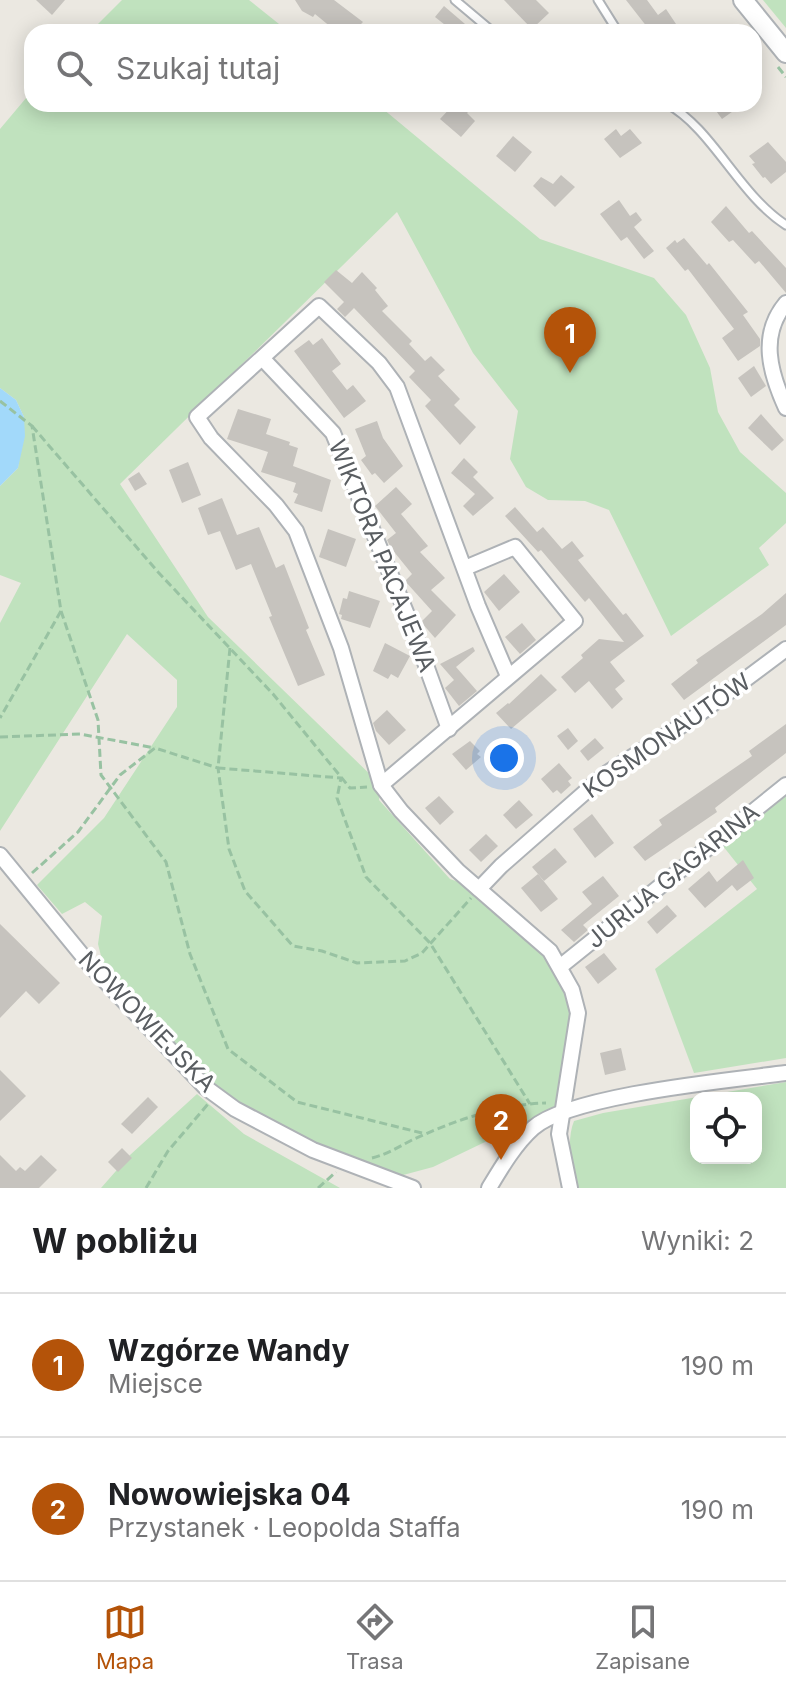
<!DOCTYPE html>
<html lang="pl">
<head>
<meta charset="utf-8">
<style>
	:root { --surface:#fff; --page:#f6f6f6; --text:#202124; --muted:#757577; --line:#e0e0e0; --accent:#b45309 }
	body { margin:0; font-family:Inter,sans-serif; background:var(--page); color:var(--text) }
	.controls { position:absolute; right:24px; bottom:24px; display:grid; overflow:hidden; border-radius:16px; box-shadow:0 4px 20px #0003 }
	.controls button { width:72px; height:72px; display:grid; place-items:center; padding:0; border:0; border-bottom:2px solid var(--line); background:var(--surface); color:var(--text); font:40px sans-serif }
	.you { position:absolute; left:504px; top:758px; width:28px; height:28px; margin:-20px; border:6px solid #fff; border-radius:50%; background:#1a73e8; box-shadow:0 0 0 12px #1a73e833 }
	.badge { display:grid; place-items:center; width:52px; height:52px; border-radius:50%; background:var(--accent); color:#fff; font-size:26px; font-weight:700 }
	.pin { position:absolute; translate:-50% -66px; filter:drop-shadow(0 2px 4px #0008) }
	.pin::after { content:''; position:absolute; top:42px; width:28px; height:24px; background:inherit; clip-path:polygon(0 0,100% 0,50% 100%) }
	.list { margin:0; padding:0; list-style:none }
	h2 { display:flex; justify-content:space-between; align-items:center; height:104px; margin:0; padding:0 32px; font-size:34px }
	h2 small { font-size:26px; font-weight:400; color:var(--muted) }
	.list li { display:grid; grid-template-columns:52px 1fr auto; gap:24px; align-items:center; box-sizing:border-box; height:144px; padding:0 32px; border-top:2px solid var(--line) }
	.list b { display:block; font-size:30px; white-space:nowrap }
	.list p { margin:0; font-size:26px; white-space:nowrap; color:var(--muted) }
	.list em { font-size:26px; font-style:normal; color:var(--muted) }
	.icon { flex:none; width:44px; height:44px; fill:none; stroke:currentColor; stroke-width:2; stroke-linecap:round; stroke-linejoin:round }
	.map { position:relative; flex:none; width:786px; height:1188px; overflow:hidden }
	.search { position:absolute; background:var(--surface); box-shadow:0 4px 20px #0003; left:24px; right:24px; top:24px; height:88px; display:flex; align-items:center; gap:20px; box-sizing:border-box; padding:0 28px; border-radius:24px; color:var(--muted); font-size:30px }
	.sheet { height:392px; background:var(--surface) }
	nav { display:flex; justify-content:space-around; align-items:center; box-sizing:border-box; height:112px; border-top:2px solid var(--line); background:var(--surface); font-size:22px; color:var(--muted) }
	nav a { display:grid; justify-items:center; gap:4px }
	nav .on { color:var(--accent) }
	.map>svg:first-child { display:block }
</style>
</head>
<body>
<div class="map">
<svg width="786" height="1188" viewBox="0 0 786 1188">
	<rect width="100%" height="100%" fill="#ebe8e1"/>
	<g fill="#c0e2be" fill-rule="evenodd">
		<polygon points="122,0 249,0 289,32 90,32"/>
		<polygon points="763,0 786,0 786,28"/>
		<polygon points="32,91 32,104 377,104 540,239 654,278 686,315 710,368 718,412 740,452 786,493 786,523 759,548 769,565 671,636 609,510 585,501 548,500 526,487 510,459 518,411 473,353 397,212 120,484 208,617 381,785 379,800 450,879 479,889 538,941 574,991 564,1112 543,1114 433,1167 392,1178 235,1109 205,1080 104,968 98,944 102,916 85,902 62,914 37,885 104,818 177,707 177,680 127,634 0,831 0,623 21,583 0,575 0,486 18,468 24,417 16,400 0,388 0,129"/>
		<polygon points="786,796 786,1058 694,1073 655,969 757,889 723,846"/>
		<path d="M 786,1082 L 786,1188 L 578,1188 C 571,1168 566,1141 574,1121 L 603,1113 ZM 696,1098 L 756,1098 L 756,1158 L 696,1158 Z"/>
		<polygon points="197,1094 244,1134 340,1188 101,1188 130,1155"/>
	</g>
	<polygon fill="#a2d9fa" points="0,388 16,400 24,417 25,436 18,468 0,486"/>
	<g fill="#c6c3be">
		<polygon points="36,0 65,0 52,15"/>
		<polygon points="295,0 334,0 363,22 360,25 370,32 337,32 315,14 313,17 302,11"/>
		<polygon points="504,0 536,0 549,13 532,29"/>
		<polygon points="626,0 647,0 658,15 666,9 678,27 671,32 651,32"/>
		<polygon points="444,6 465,24 458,32 454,32 435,17"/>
		<polygon points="454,104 465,104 471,109 467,113 475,121 461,137 440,119"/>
		<polygon points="711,104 743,104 722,119"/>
		<polygon points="616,129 621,136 630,129 642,143 620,158 604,139"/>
		<polygon points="513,136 532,152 515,172 496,156"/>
		<polygon points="768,142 786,162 786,172 771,184 765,177 763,178 752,164 755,163 749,156"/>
		<polygon points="561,175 575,187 555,207 533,186 541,177 553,184"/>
		<polygon points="619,200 630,216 636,212 642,220 634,227 654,251 644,259 627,237 621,241 600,214"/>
		<polygon points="726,206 749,233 752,231 786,268 786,293 759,261 755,264 733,240 729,242 711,222"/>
		<polygon points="684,238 707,265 709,263 748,312 743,315 760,339 760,346 738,361 722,338 734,329 688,269 685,271 666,248 675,240 677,243"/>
		<polygon points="336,270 352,283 362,272 377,288 375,290 388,306 382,311 412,341 409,344 425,361 431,356 445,370 438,376 460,399 454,405 476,427 460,445 425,406 431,400 409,377 415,371 354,308 345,317 337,309 344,302 324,282"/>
		<polygon points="322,338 341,364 332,371 347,390 353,385 366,401 344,418 294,351 309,340 313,345"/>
		<polygon points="754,366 766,386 751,397 738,378"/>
		<polygon points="238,409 271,419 266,434 290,442 289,445 298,448 293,466 331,480 322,512 294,503 298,494 293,492 296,483 261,472 268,452 227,439"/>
		<polygon points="761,414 784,440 772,451 748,428"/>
		<polygon points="377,421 383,438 403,466 384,483 375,473 372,475 361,460 366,456 355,429"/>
		<polygon points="464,458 478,472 473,477 494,498 473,516 463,506 475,494 451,473"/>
		<polygon points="188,462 201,495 182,503 169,470"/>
		<polygon points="139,472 147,484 135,491 128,479"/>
		<polygon points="396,487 412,504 401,514 428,546 420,552 445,578 431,590 456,615 435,638 421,622 432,611 405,581 412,574 391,548 387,540 396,533 375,506"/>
		<polygon points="222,498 237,535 259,527 276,568 284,564 309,628 306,630 325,675 298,686 269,617 272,616 251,564 236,570 220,531 208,535 198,508"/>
		<polygon points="515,507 537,532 543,527 562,549 572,541 584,556 578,560 623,615 626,613 644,636 610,662 625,681 615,689 623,699 612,709 589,681 575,693 561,677 583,658 581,655 599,639 624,642 589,598 585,602 541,550 538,552 505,516"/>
		<polygon points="328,529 356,539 346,567 319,557"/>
		<polygon points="504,574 520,592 499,611 484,592"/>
		<polygon points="349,591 380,601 370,628 341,619 342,615 339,614 343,598 347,599"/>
		<polygon points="786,593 786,625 684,700 671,684 698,663 696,660 762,614"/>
		<polygon points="522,623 536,640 520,654 505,637"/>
		<polygon points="385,643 410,656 398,678 391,674 388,679 373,671"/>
		<polygon points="473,647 475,651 456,667 477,691 459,706 445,688 454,680 440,664"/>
		<polygon points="541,674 557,690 511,729 496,713 508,703 509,704"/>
		<polygon points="387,710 406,730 389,745 376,731 373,723"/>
		<polygon points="786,724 786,753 715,808 717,812 645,861 633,847 662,825 659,820 752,756 749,751"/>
		<polygon points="568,728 578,741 568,750 557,736"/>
		<polygon points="595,738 604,748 588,761 580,751"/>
		<polygon points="470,741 480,751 477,754 481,757 466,770 452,754"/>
		<polygon points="559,763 572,778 568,781 571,785 561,794 557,790 553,793 541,779"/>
		<polygon points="439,796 454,812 440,825 425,808"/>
		<polygon points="519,800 533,815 516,829 503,815"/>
		<polygon points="592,814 614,843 595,858 573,829"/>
		<polygon points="486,834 498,846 481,862 469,850"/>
		<polygon points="555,848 567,862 544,881 532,867"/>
		<polygon points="743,860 754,878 737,891 732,885 705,908 688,889 709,871 717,882"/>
		<polygon points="538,874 558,899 541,912 521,888"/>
		<polygon points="603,876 619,896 583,925 588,930 574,942 561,930 592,904 582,892"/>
		<polygon points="667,905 677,916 657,934 647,922"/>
		<polygon points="0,924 60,983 39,1004 26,991 0,1018"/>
		<polygon points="604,953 617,969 598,984 585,967"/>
		<polygon points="621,1048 626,1070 605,1075 600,1053"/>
		<polygon points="0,1070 26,1096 0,1121"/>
		<polygon points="148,1097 158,1107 132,1134 121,1124"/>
		<polygon points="122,1148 132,1158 118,1172 108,1162"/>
		<polygon points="0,1155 16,1171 20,1167 25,1171 41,1155 57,1170 39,1188 0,1188"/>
	</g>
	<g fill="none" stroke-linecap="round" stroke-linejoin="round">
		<g stroke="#aeb2b6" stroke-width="11">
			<g id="service">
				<polyline points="455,0 493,32"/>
				<polyline points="598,0 618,32"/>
				<path d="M 667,104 C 712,128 739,195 786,225"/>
			</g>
		</g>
		<g stroke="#aeb2b6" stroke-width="18">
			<g id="minor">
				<path d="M 786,303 C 759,335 770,373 786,408"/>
				<polyline points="263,359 333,433 414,632 449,729"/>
				<polyline points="508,676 478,606 397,387 379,363 319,306 197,417 211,438 276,505 296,531 341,648 381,785 401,811 458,871 550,951 572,990 578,1013 559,1134 570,1188"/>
				<polyline points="381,785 575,621 515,547 465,568"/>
				<polyline points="0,855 91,966 205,1087 235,1109 313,1150 413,1188"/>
				<polyline points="479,889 501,866 607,773 695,717 786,649"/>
				<polyline points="561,966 786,785"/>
				<path d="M 489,1188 C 501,1168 515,1144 533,1128 C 570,1095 732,1080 786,1073"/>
			</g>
		</g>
		<g stroke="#aeb2b6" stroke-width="22">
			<polyline id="tertiary" points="743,0 786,53"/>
		</g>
		<g stroke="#98c2a2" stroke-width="3" stroke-dasharray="8 4" stroke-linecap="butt">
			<polyline points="778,67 786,77"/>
			<polyline points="0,401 32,426 61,611 0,718"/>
			<polyline points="32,426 158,572 273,694 350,788 367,787"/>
			<polyline points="61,611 98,720 101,775 166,862 190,954 228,1049 297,1102 426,1134"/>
			<polyline points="230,648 218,768 341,778 337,798 366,877 430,943 530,1104"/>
			<polyline points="0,737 80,734 155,748"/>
			<polyline points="32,873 78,832 120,775 155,748 218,768 229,849 245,891 293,946 322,951 357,963 405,961 422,953 471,898"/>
			<path d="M 372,1158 C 388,1154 398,1147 412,1140 C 453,1121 501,1104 546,1103"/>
			<polyline points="146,1188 168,1151 208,1104"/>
			<polyline points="318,1188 336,1172"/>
		</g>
		<use href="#service" stroke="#fff" stroke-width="7"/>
		<use href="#minor" stroke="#fff" stroke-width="14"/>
		<use href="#tertiary" stroke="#fff" stroke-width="18"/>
	</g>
	<g text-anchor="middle" stroke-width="7" stroke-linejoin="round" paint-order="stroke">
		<g font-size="24" fill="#595d61" stroke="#fff">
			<text transform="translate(382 556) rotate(68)" y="8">WIKTORA PACAJEWA</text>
			<text transform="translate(667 736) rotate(-35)" y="8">KOSMONAUTÓW</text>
			<text transform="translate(673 876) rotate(-39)" y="8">JURIJA GAGARINA</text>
			<text transform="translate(147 1022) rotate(46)" y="8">NOWOWIEJSKA</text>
		</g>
	</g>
</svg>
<div class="controls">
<button><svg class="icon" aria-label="locate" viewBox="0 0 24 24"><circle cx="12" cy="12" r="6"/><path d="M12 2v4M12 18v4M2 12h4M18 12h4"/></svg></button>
</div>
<div class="you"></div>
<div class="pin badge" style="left:570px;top:373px">1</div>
<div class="pin badge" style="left:501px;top:1160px">2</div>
<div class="search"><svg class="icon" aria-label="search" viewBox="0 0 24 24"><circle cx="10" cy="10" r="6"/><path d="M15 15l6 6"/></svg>Szukaj tutaj</div>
</div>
<section class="sheet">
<h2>W pobliżu<small>Wyniki: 2</small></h2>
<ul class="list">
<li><span class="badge">1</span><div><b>Wzgórze Wandy</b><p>Miejsce</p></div><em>190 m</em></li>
<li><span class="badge">2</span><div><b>Nowowiejska 04</b><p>Przystanek · Leopolda Staffa</p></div><em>190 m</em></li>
</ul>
</section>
<nav>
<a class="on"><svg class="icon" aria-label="map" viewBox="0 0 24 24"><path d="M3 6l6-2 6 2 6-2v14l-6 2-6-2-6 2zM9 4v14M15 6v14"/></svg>Mapa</a>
<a><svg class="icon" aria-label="directions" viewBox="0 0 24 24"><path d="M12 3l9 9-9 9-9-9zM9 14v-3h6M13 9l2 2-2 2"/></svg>Trasa</a>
<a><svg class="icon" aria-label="saved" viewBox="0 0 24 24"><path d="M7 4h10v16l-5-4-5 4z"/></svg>Zapisane</a>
</nav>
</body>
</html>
